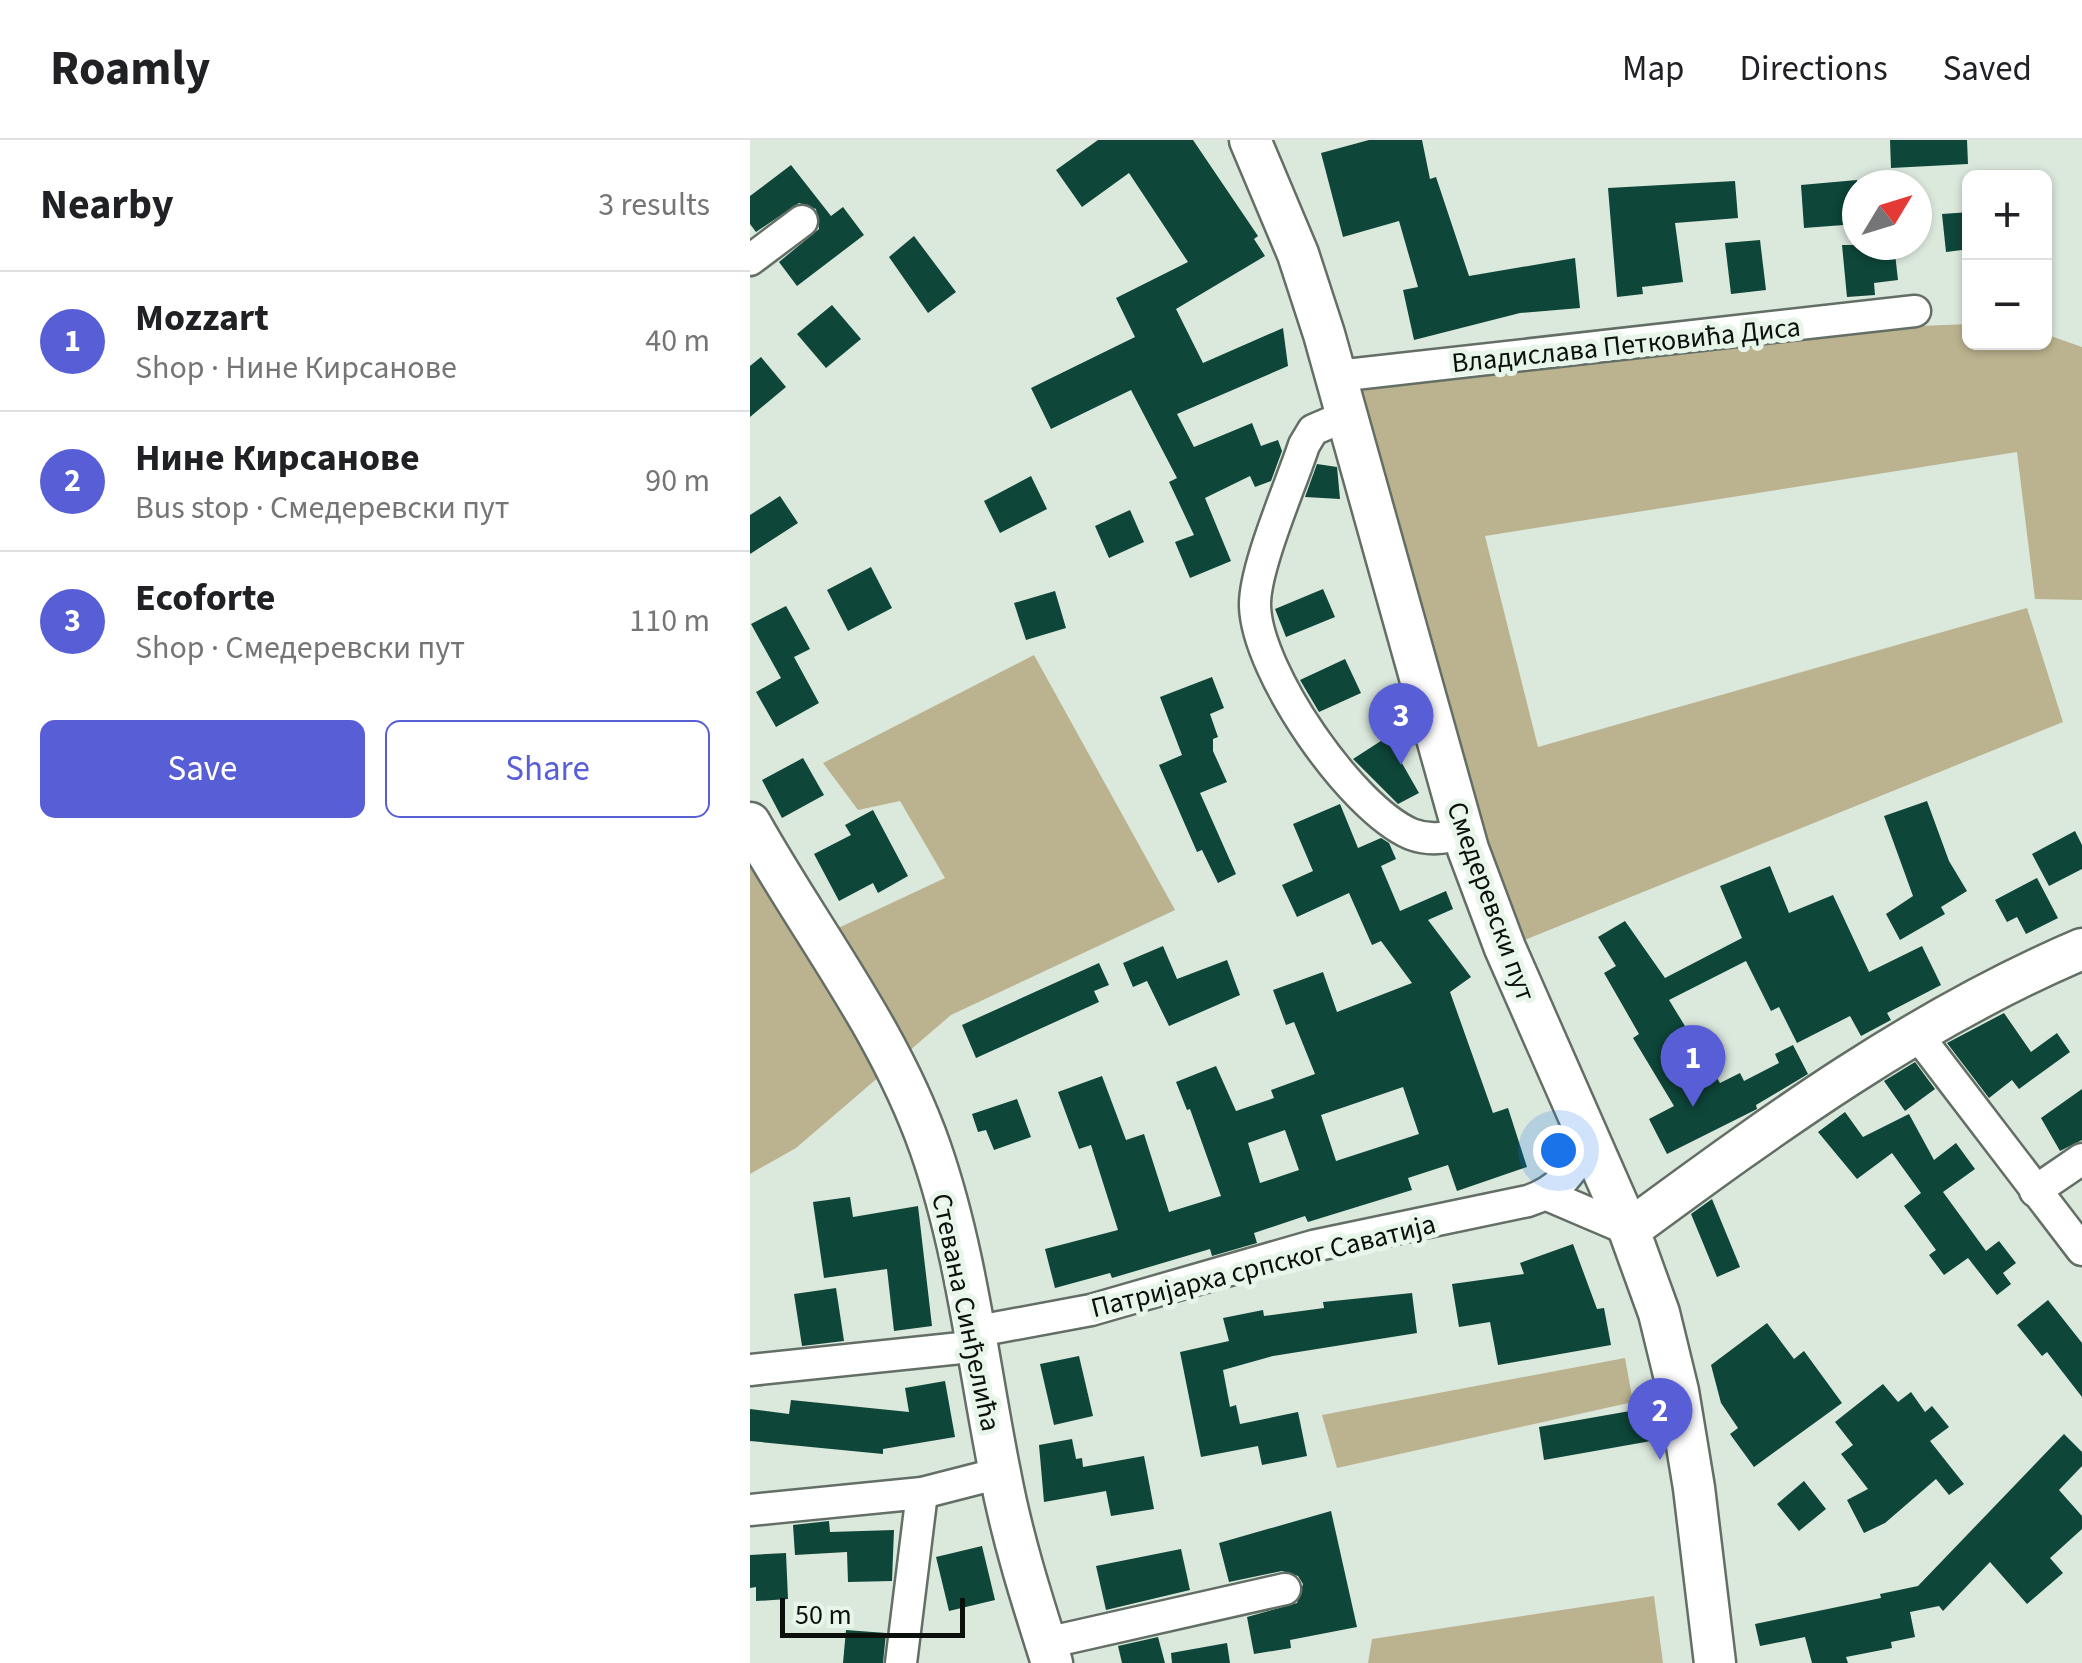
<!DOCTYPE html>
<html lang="en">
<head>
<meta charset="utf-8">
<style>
	:root { --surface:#fff; --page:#f6f6f6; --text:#202124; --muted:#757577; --line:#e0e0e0; --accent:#585ed5 }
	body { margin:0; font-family:"Source Sans 3",sans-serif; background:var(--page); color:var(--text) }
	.controls { position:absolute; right:30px; top:30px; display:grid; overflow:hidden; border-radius:15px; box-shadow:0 2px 8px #0004 }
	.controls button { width:90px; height:90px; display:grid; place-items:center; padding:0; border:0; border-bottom:2px solid var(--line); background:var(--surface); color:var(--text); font:50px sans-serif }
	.compass { position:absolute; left:1092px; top:30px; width:90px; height:90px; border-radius:50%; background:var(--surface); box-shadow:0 2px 8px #0004; rotate:52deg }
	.scale { position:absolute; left:30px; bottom:25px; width:185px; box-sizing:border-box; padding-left:10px; border:5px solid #0b100c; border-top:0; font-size:28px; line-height:35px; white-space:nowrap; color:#0b100c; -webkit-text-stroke:8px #e8f5e9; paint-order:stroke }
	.you { position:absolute; left:808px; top:1010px; width:35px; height:35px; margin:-25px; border:8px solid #fff; border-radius:50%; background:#1a73e8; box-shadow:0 0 0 15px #1a73e833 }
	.badge { display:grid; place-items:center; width:65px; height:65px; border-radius:50%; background:var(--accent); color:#fff; font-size:32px; font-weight:700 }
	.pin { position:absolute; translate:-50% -82px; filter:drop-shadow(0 2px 5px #0008) }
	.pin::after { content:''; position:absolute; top:52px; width:35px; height:30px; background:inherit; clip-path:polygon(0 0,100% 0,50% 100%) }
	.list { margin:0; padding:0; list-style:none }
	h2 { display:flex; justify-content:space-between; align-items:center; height:130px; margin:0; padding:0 40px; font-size:42px }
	h2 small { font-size:32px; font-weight:400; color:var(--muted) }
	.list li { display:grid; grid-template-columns:65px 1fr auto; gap:30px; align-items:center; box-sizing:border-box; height:140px; padding:0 40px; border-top:2px solid var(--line) }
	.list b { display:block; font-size:38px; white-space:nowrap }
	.list p { margin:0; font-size:32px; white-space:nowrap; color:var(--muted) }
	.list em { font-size:32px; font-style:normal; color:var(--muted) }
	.actions { display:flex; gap:20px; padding:30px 40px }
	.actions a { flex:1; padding:22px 0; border:2px solid var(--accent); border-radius:15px; text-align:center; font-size:35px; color:var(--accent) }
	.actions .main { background:var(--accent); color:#fff }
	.map { position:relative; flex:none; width:1332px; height:1523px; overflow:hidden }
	header { display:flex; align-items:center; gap:60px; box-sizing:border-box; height:140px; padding:0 50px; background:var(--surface); border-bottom:2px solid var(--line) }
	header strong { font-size:48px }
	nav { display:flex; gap:55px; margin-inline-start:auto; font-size:35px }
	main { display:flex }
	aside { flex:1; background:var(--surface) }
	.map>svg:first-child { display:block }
</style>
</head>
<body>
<header>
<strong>Roamly</strong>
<nav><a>Map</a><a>Directions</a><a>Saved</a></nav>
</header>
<main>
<aside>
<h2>Nearby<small>3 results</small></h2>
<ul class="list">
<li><span class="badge">1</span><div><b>Mozzart</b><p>Shop · Нине Кирсанове</p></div><em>40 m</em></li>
<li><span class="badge">2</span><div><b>Нине Кирсанове</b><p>Bus stop · Смедеревски пут</p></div><em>90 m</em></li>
<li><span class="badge">3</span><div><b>Ecoforte</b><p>Shop · Смедеревски пут</p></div><em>110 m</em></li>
</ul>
<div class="actions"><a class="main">Save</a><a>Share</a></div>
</aside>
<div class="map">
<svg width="1332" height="1523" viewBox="0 0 1332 1523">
	<rect width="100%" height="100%" fill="#dbe8dc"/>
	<g fill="#bbb38f">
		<polygon points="1165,171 1170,186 1219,184 1220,202 1294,202 1295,194 1332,207 1332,460 1285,459 1267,312 735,396 788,607 1277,468 1313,582 755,808 587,236"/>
		<polygon points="284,515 425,770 201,875 46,1008 0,1034 0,684 71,796 195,738 150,661 108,670 73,623"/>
		<polygon points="875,1218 883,1262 587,1328 572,1275"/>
		<polygon points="904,1456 913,1523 618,1523 622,1499"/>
	</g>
	<g fill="#0e4639" fill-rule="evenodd">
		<polygon points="348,0 443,0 508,96 504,99 515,116 426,169 453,223 533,188 538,226 427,274 444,307 502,283 511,306 528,300 532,311 521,341 505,347 500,336 455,358 481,421 440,438 425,402 444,395 419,342 427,338 381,250 301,289 281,248 385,197 366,158 438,122 379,33 332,67 306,30"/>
		<polygon points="619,0 672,0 680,39 686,37 719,136 825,118 830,168 770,173 664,200 653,150 668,147 649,81 593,97 571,13"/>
		<polygon points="1140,0 1217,0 1218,24 1141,28"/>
		<polygon points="41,25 81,76 93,67 114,95 47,146 29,122 69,89 66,69 49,63 6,92 0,84 0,56"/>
		<polygon points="1107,40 1107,84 1054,88 1051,45"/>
		<polygon points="985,41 988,78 925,83 933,142 892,147 893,154 867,157 858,48"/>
		<polygon points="1220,72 1220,109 1196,112 1192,74"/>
		<polygon points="164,96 206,152 178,173 139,117"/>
		<polygon points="1010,100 1016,150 981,154 975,103"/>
		<polygon points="1092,105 1144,105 1148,140 1124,143 1125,155 1097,157"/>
		<polygon points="82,165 111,199 76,228 47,194"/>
		<polygon points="11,217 36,247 0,277 0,226"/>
		<polygon points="567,324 587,327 590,359 555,357"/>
		<polygon points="281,336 297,369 250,393 234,361"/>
		<polygon points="30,356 48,383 0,414 0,375"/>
		<polygon points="380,370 394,402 359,418 345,386"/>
		<polygon points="121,427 142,468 98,491 77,450"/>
		<polygon points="573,449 585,477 536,497 525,469"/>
		<polygon points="305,451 316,488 276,500 264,463"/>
		<polygon points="36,466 60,509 44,517 69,563 26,587 6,552 31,538 1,484"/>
		<polygon points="595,519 611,553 569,572 550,540"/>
		<polygon points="462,537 474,568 460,574 468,597 463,599 463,611 477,642 450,653 486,734 468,743 452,710 447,712 409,625 432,615 410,557"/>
		<polygon points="637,597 669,653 648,664 603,619"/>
		<polygon points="53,618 74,655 32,678 12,640"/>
		<polygon points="1177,661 1199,721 1217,751 1191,767 1195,774 1150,800 1136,774 1163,756 1134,676"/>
		<path d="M 590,664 L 608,708 L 631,698 L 639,703 L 646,719 L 631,726 L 650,771 L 696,751 L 703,769 L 678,780 L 721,837 L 700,852 L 743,973 L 758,968 L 777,1027 L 707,1051 L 698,1025 L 658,1038 L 662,1050 L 558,1082 L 555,1076 L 504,1093 L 507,1103 L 462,1116 L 460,1109 L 362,1138 L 360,1133 L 305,1148 L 295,1109 L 368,1090 L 341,1005 L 329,1009 L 308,952 L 352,936 L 376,1000 L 394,994 L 419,1072 L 471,1056 L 440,969 L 437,970 L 426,942 L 466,926 L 486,971 L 524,958 L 521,950 L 565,934 L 544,882 L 536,885 L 523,850 L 573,832 L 587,872 L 662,843 L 631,801 L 622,805 L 599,753 L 547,777 L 532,745 L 563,731 L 543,684 ZM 653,947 L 669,994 L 586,1021 L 571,975 ZM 535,990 L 549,1030 L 510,1043 L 498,1003 Z"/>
		<polygon points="123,670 158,736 128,753 123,743 89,761 64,714 101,695 95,685"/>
		<polygon points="1325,691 1332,705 1332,729 1299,746 1282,714"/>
		<polygon points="1020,726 1039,773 1083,755 1119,832 1172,806 1191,845 1137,873 1141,880 1111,896 1100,876 1047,903 1029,867 1021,871 996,821 919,860 970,943 990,933 994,941 1029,923 1025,914 1043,905 1058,934 1006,965 1007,969 917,1014 899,979 924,966 883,898 889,894 854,833 866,826 848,797 875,781 915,838 992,798 970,746"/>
		<polygon points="1287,738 1308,778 1276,794 1267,777 1257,782 1245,760"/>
		<polygon points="413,806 427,839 477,820 490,855 419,886 397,841 383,847 373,823"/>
		<polygon points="349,823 359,845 344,851 349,862 226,918 212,885"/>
		<polygon points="1254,873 1281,912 1307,893 1320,912 1269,949 1262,940 1239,958 1197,903"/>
		<polygon points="1165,922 1185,949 1155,971 1134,941"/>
		<polygon points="1332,949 1332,1000 1310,1011 1291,978"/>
		<polygon points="267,959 281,997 244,1010 236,990 228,992 222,974"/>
		<polygon points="1095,972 1113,997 1159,974 1184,1020 1206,1003 1225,1029 1193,1052 1236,1111 1249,1101 1266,1123 1253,1133 1261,1144 1247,1155 1218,1118 1194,1135 1179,1115 1186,1110 1154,1066 1171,1053 1142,1013 1107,1039 1068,992"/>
		<polygon points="100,1057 103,1077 168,1066 182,1186 144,1191 137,1129 74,1138 63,1062"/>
		<polygon points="962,1059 990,1127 967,1137 941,1074"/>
		<polygon points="823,1104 847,1169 854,1168 861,1205 748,1225 740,1182 709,1187 702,1144 774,1134 770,1123"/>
		<polygon points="86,1148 94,1201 52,1206 44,1154"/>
		<polygon points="662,1153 667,1193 523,1216 473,1230 480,1267 486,1265 490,1284 548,1272 557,1316 512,1325 508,1306 451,1317 430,1212 479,1201 473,1178 513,1170 514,1176 574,1168 573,1162"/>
		<polygon points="1298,1160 1332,1203 1332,1257 1297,1212 1292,1216 1267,1185"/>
		<polygon points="1017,1183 1044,1219 1054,1211 1092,1263 1004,1327 980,1294 988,1288 971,1263 961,1225"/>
		<polygon points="329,1216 343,1276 304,1285 290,1224"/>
		<polygon points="195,1241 205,1297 133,1309 133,1314 0,1301 0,1269 39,1274 41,1260 159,1272 155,1248"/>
		<polygon points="1133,1244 1148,1262 1161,1252 1175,1272 1182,1266 1199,1287 1180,1301 1214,1344 1199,1355 1186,1339 1135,1383 1114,1393 1097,1360 1118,1349 1091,1314 1103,1305 1085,1282"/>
		<polygon points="897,1268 901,1301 794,1320 789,1287"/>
		<polygon points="1314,1294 1332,1312 1332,1326 1309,1350 1332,1376 1332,1389 1300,1418 1313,1433 1277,1464 1240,1422 1193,1471 1189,1466 1160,1472 1165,1497 1141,1502 1142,1508 1096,1517 1098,1523 1062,1523 1055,1497 1010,1506 1005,1484 1131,1458 1130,1454 1168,1446"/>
		<polygon points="322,1299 326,1319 332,1318 333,1327 394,1316 404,1369 361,1376 356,1351 294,1362 289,1305"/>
		<polygon points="1054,1341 1076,1369 1049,1391 1027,1364"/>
		<polygon points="581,1371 607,1487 540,1500 541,1508 504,1514 497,1477 547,1463 553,1444 548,1436 532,1431 479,1442 469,1403"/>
		<polygon points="79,1381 80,1392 144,1390 142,1441 98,1442 97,1412 45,1415 43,1385"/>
		<polygon points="232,1406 245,1460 199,1471 186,1417"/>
		<polygon points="431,1409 440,1450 356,1470 346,1426"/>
		<polygon points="36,1413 38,1459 6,1461 6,1447 0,1448 0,1415"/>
		<polygon points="96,1490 136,1493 133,1523 93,1523"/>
		<polygon points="408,1497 415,1523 372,1523 368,1506"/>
		<polygon points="477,1503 480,1523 422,1523 421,1513"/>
	</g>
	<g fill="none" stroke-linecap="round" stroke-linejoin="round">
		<g stroke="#636e64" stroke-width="35">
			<g id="street">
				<polyline points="0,120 52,81"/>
				<polyline points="587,236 1165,171"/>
				<path d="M 598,275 L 563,290 L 554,305 C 541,345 504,428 505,466 C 507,532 601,668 661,694 C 679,701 695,698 713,694"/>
				<polyline points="1166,893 1332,1110"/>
				<polyline points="1285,1051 1332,1019"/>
				<polyline points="797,1055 879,1090"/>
				<path d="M 228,1191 L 341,1170 L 563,1106 L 778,1061 C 810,1051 823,1029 841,1002"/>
				<polyline points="0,1230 230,1206"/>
				<polyline points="0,1370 172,1353 250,1333"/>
				<polyline points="296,1503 535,1449"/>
				<polyline points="151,1523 172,1353"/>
			</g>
		</g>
		<g stroke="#636e64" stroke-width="45">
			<g id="secondary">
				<polyline points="500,0 548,114 574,194 718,709 755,808 879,1090 909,1173 928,1251 944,1348 965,1523"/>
				<path d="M 0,683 C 61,792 138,888 180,1007 C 217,1113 228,1224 250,1333 C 262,1398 282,1460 302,1523"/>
				<path d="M 879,1090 C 1023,984 1167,879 1332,809"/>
			</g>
		</g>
		<use href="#street" stroke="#fff" stroke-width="30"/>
		<use href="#secondary" stroke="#fff" stroke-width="40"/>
	</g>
	<g text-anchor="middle" stroke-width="10" stroke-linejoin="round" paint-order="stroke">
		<g font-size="28" fill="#0b100c" stroke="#e8f5e9">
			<text transform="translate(876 204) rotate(-6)" y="10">Владислава Петковића Диса</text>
			<text transform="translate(742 761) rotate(70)" y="10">Смедеревски пут</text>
			<text transform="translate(513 1125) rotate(-14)" y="10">Патријарха српског Саватија</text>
			<text transform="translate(217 1172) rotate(78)" y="10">Стевана Синђелића</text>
		</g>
	</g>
</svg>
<div class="controls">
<button>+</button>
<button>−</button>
</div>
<svg class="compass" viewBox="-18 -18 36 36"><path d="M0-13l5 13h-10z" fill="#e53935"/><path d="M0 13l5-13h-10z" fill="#757577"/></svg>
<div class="scale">50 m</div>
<div class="you"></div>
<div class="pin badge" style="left:943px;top:967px">1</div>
<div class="pin badge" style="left:910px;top:1320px">2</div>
<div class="pin badge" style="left:651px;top:625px">3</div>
</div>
</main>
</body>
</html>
